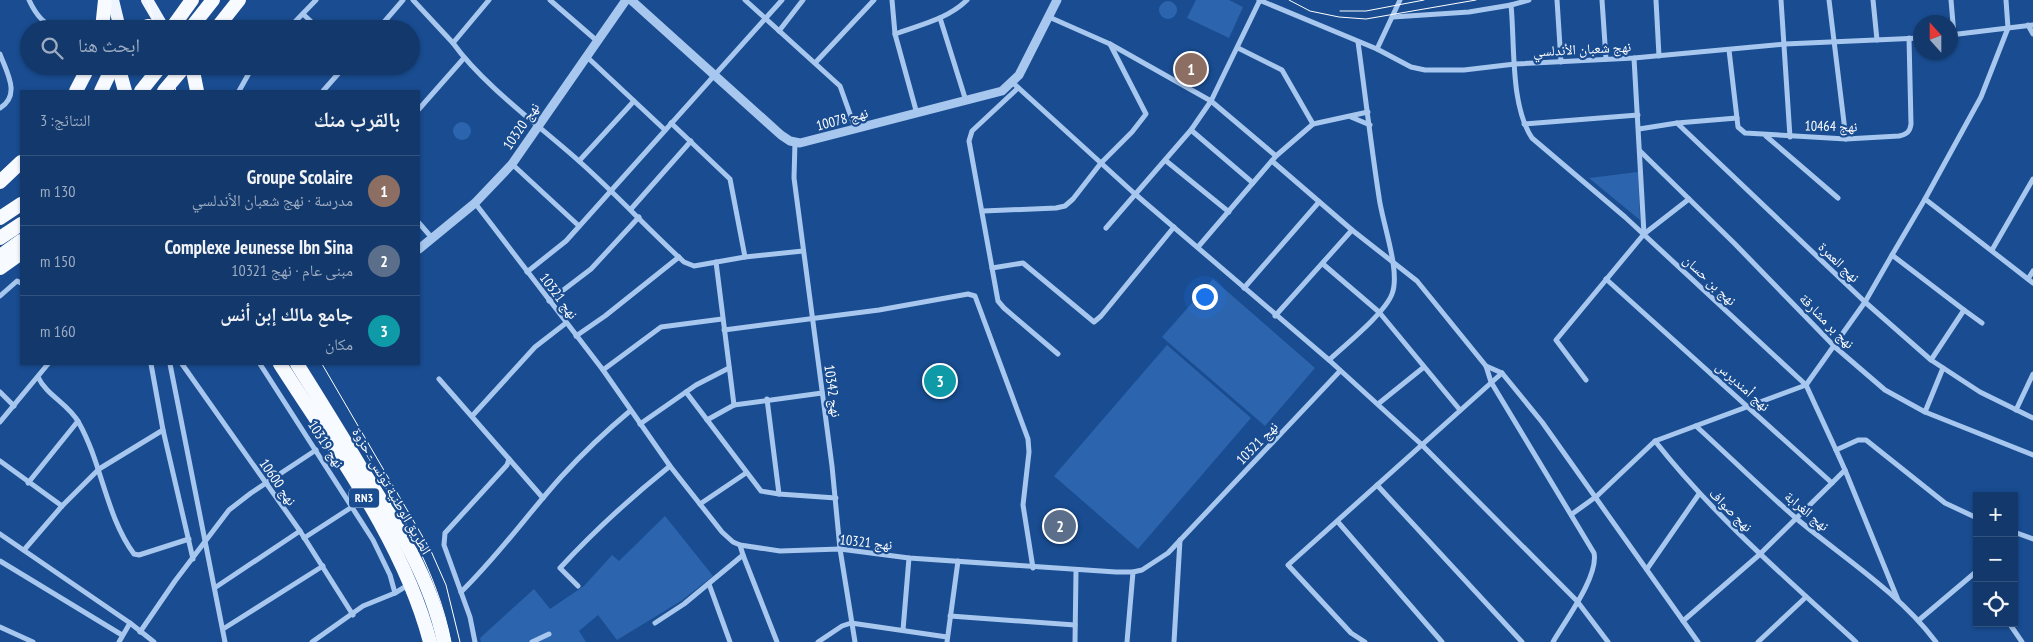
<!DOCTYPE html>
<html lang="ar">
<head>
<meta charset="utf-8">
<style>
	:root { --surface:#13396c; --page:#204474; --text:#f1f3f6; --muted:#9dacc2; --line:#32537f; --accent:#90b9f0 }
	body { margin:0; font-family:"PT Sans Narrow","Noto Naskh Arabic",sans-serif; background:var(--page); color:var(--text); direction:rtl }
	.controls { position:absolute; right:15px; bottom:15px; display:grid; overflow:hidden; border-radius:0px; box-shadow:0 1px 4px #0004 }
	.controls button { width:45px; height:45px; display:grid; place-items:center; padding:0; border:0; border-bottom:1px solid var(--line); background:var(--surface); color:var(--text); font:25px sans-serif }
	.compass { position:absolute; left:1913px; top:15px; width:45px; height:45px; border-radius:50%; background:var(--surface); box-shadow:0 1px 4px #0004; rotate:339deg }
	.you { position:absolute; left:1204px; top:296px; width:18px; height:18px; margin:-12px; border:4px solid #fff; border-radius:50%; background:#1a73e8; box-shadow:0 0 0 8px #1a73e833 }
	.badge { display:grid; place-items:center; width:32px; height:32px; border-radius:50%; background:var(--accent); color:#fff; font-size:16px; font-weight:700 }
	.pin { position:absolute; translate:-50% -50%; border:2px solid #fff; box-shadow:0 1px 5px #0006 }
	.list { margin:0; padding:0; list-style:none }
	h2 { display:flex; justify-content:space-between; align-items:center; height:65px; margin:0; padding:0 20px; font-size:21px }
	h2 small { font-size:16px; font-weight:400; color:var(--muted) }
	.list li { display:grid; grid-template-columns:32px 1fr auto; gap:15px; align-items:center; box-sizing:border-box; height:70px; padding:0 20px; border-top:1px solid var(--line) }
	.list b { display:block; font-size:19px; white-space:nowrap }
	.list p { margin:0; font-size:16px; white-space:nowrap; color:var(--muted) }
	.list em { font-size:16px; font-style:normal; color:var(--muted) }
	.icon { flex:none; width:28px; height:28px; fill:none; stroke:currentColor; stroke-width:2; stroke-linecap:round; stroke-linejoin:round }
	.map { position:relative; flex:none; width:2033px; height:642px; overflow:hidden; direction:ltr }
	.search { position:absolute; background:var(--surface); box-shadow:0 1px 4px #0004; left:20px; top:20px; width:400px; height:55px; display:flex; align-items:center; gap:12px; box-sizing:border-box; padding:0 18px; border-radius:28px; color:var(--muted); font-size:19px }
	.panel { position:absolute; background:var(--surface); box-shadow:0 1px 4px #0004; left:20px; top:90px; width:400px; height:275px; border-radius:0px; direction:rtl }
	.map>svg:first-child { display:block }
</style>
</head>
<body>
<div class="map">
<svg width="2033" height="642" viewBox="0 0 2033 642">
	<rect width="100%" height="100%" fill="#194c90"/>
	<g fill="#2c65ae">
		<polygon points="1196,0 1229,0 1243,7 1229,38 1187,18"/>
		<circle cx="1168" cy="10" r="9"/>
		<circle cx="462" cy="131" r="9"/>
		<polygon points="1638,172 1640,220 1589,178"/>
		<polygon points="1213,279 1315,368 1265,426 1162,337"/>
		<polygon points="1167,345 1251,418 1138,549 1054,476"/>
		<polygon points="665,516 713,576 681,601 617,640 598,615 579,631 586,642 481,642 480,638 534,589 550,609 584,586 612,555 619,561"/>
	</g>
	<g fill="none" stroke-linecap="round" stroke-linejoin="round">
		<g stroke="#a7c7ef" stroke-width="5">
			<path d="M 29,0 C 36,15 44,25 59,29"/>
			<polyline points="413,0 453,43"/>
			<path d="M 489,0 L 453,43 C 483,85 541,127 580,162 C 616,194 649,230 684,262 L 694,266 L 745,257 L 803,251"/>
			<polyline points="550,0 596,40"/>
			<polyline points="745,0 840,86 855,128"/>
			<polyline points="892,0 895,34 917,114"/>
			<polyline points="1259,0 1377,49 1411,67 1425,70 1464,70 1515,64 1634,58 1785,44 1920,38"/>
			<path d="M 1529,0 L 1511,5 C 1515,44 1510,105 1532,138 L 1625,217 L 1806,385 L 1836,450 L 1858,440 L 1866,440 L 1945,503 L 1977,518"/>
			<polyline points="1557,0 1561,62"/>
			<polyline points="1602,0 1606,59"/>
			<polyline points="1656,0 1659,56"/>
			<polyline points="1781,0 1790,137"/>
			<polyline points="1829,0 1846,139"/>
			<polyline points="1873,0 1877,40"/>
			<polyline points="1951,0 1954,35"/>
			<polyline points="303,14 319,29"/>
			<polyline points="1049,17 1110,44 1211,101 1276,156"/>
			<polyline points="1393,17 1469,12 1511,5"/>
			<polyline points="940,18 966,101"/>
			<polyline points="2028,25 2033,34"/>
			<polyline points="288,29 316,0"/>
			<polyline points="378,29 403,0"/>
			<polyline points="779,31 803,0"/>
			<path d="M 895,34 C 919,25 948,19 967,0"/>
			<polyline points="1950,35 2033,25"/>
			<polyline points="1238,48 1282,70 1313,124 1368,112"/>
			<polyline points="1377,49 1400,0"/>
			<path d="M 1729,50 L 1738,127 L 1745,133 L 1846,139 L 1899,136 C 1907,134 1910,132 1911,124 L 1909,38"/>
			<path d="M 0,54 C 7,73 21,95 0,108"/>
			<polyline points="586,56 665,130"/>
			<polyline points="1634,58 1644,234"/>
			<polyline points="815,63 874,0"/>
			<polyline points="1013,83 1135,194 1329,360 1421,444 1577,601 1608,642"/>
			<polyline points="1018,88 972,131 969,141 998,301 1004,308 1058,354"/>
			<polyline points="239,91 253,66"/>
			<polyline points="323,91 345,66"/>
			<polyline points="419,109 464,58"/>
			<polyline points="1351,117 1370,125"/>
			<polyline points="671,123 730,179 745,257"/>
			<polyline points="1677,123 1737,118"/>
			<polyline points="1524,124 1638,115"/>
			<polyline points="1639,129 1677,123 1865,302 1931,360 1980,392 2033,418"/>
			<polyline points="1191,130 1253,183"/>
			<polyline points="1766,136 1838,198"/>
			<polyline points="795,142 794,178 832,466 840,549 855,642"/>
			<polyline points="1640,151 1735,244 1835,347 1885,390 1925,412 2033,455"/>
			<polyline points="1165,160 1229,212"/>
			<polyline points="579,161 634,101"/>
			<path d="M 1272,161 L 1352,230 L 1417,281 L 1486,366 L 1491,382 L 1594,553 C 1599,576 1565,621 1553,642"/>
			<polyline points="512,164 579,226"/>
			<polyline points="1925,199 2033,283"/>
			<polyline points="475,203 603,370 670,466 722,532 733,542 740,545 780,551 840,549 909,558 1116,572 1133,572 1142,570 1168,553 1340,371"/>
			<polyline points="631,209 691,141"/>
			<polyline points="983,211 1056,208 1065,206 1073,199 1101,163 1132,132 1146,114 1110,44"/>
			<polyline points="419,223 432,238"/>
			<polyline points="1106,228 1191,130 1211,101 1260,0"/>
			<polyline points="1198,247 1276,156 1313,124"/>
			<polyline points="1992,250 2033,179"/>
			<polyline points="1892,255 1925,199 1981,97 2008,28 2006,0"/>
			<polyline points="716,262 734,405"/>
			<polyline points="1323,264 1379,312 1460,410"/>
			<polyline points="992,268 1023,263 1094,322 1101,316 1174,227"/>
			<polyline points="527,272 566,241 782,0"/>
			<polyline points="1606,279 1832,483 1845,470 1898,600"/>
			<polyline points="2028,279 2033,271"/>
			<polyline points="1244,288 1319,202"/>
			<polyline points="0,296 17,281 21,283"/>
			<polyline points="549,301 591,269 639,217"/>
			<polyline points="1275,316 1352,230"/>
			<polyline points="724,330 879,310 968,294 975,296 1028,439 1029,452 1023,505 1033,568"/>
			<polyline points="576,336 605,316 679,257"/>
			<path d="M 1329,360 C 1345,345 1385,313 1392,294 C 1401,271 1382,222 1379,197 C 1371,145 1365,93 1358,42"/>
			<polyline points="1931,360 1964,310 1982,323"/>
			<polyline points="151,364 163,430 193,559"/>
			<polyline points="170,364 225,642"/>
			<polyline points="182,364 300,531 353,615"/>
			<polyline points="260,364 373,540 390,575 395,593"/>
			<polyline points="1486,366 1502,373 1542,422 1698,642"/>
			<polyline points="603,370 661,327 722,319"/>
			<path d="M 38,377 C 47,396 69,404 79,423 C 102,464 106,516 134,554 L 139,555 L 189,539"/>
			<polyline points="439,379 509,459 507,465 445,533 444,545 470,617 475,642"/>
			<polyline points="1586,380 1556,340 1644,234 1689,199"/>
			<polyline points="0,392 14,406"/>
			<polyline points="686,392 761,491 779,494 836,498"/>
			<polyline points="767,399 779,494"/>
			<polyline points="1378,404 1424,367"/>
			<polyline points="2016,410 2033,374"/>
			<polyline points="1925,412 1943,368"/>
			<polyline points="473,415 535,347 566,323"/>
			<polyline points="707,420 734,405 822,393"/>
			<polyline points="0,422 48,364"/>
			<polyline points="640,424 696,385 729,368"/>
			<path d="M 1696,426 C 1730,457 1762,489 1797,519 C 1845,559 1898,592 1936,642"/>
			<path d="M 1655,441 C 1714,516 1786,578 1856,642"/>
			<polyline points="1836,450 1845,470"/>
			<polyline points="509,459 543,498"/>
			<polyline points="0,461 62,506"/>
			<polyline points="28,483 78,421"/>
			<polyline points="1377,485 1522,642"/>
			<polyline points="700,504 746,473"/>
			<polyline points="1572,514 1597,496 1655,441 1806,385 1865,302 1892,255 1964,310"/>
			<polyline points="1338,522 1442,642"/>
			<polyline points="2014,532 2033,539"/>
			<polyline points="0,534 130,623 154,642"/>
			<polyline points="304,538 352,507"/>
			<polyline points="24,550 62,506 99,469 163,430"/>
			<polyline points="743,555 777,642"/>
			<polyline points="0,561 122,635"/>
			<polyline points="1647,569 1699,494"/>
			<polyline points="709,584 730,642"/>
			<path d="M 578,586 L 560,568 C 595,530 629,499 670,466"/>
			<polyline points="216,587 300,531"/>
			<path d="M 461,592 C 498,556 527,515 561,477 C 583,453 606,431 630,411"/>
			<polyline points="950,616 1075,625"/>
			<polyline points="1919,620 1977,571"/>
			<polyline points="1683,621 1759,555 1832,483"/>
			<polyline points="655,623 684,604 743,555 740,545"/>
			<polyline points="2009,623 2022,642"/>
			<polyline points="0,627 33,642"/>
			<polyline points="223,629 323,566"/>
			<polyline points="903,630 909,558"/>
			<polyline points="140,632 175,581 229,510 251,493 316,450"/>
			<polyline points="119,642 130,623"/>
			<polyline points="312,642 363,606 395,593 408,585"/>
			<polyline points="532,642 549,634"/>
			<polyline points="818,642 842,626 851,623 947,637"/>
			<polyline points="947,642 958,561"/>
			<polyline points="1075,642 1076,571"/>
			<polyline points="1127,642 1133,572"/>
			<polyline points="1174,642 1180,540"/>
			<polyline points="1365,642 1351,633 1288,565 1502,373"/>
			<polyline points="1758,642 1806,597"/>
		</g>
		<g stroke="#a7c7ef" stroke-width="9">
			<polyline points="631,0 781,135 790,141 800,143 1002,91 1019,75 1057,0"/>
			<polyline points="419,249 475,203 512,164 626,0"/>
		</g>
		<g stroke="#eff5ff" stroke-width="12">
			<polyline points="113,0 120,29"/>
			<polyline points="147,0 164,29"/>
		</g>
		<g stroke="#f7faff" stroke-width="14">
			<polyline points="102,29 105,0"/>
			<polyline points="141,29 148,26 164,29"/>
			<polyline points="171,29 192,0"/>
			<polyline points="190,29 213,0"/>
			<polyline points="216,29 239,0"/>
			<polyline points="118,66 125,91"/>
			<polyline points="192,66 197,91"/>
			<polyline points="76,91 89,66"/>
			<polyline points="101,91 113,66"/>
			<polyline points="0,182 21,162"/>
			<polyline points="0,218 21,204"/>
			<polyline points="0,238 21,224"/>
			<polyline points="0,256 21,241"/>
			<polyline points="0,268 21,253"/>
			<path d="M 280,364 C 335,450 404,542 430,642"/>
			<path d="M 297,364 C 319,399 340,433 361,468 C 395,522 431,578 444,642"/>
		</g>
		<g stroke="#fff" stroke-width="1">
			<polyline points="147,0 156,29"/>
			<polyline points="1289,0 1310,11 1339,17 1366,19 1476,0"/>
			<polyline points="1340,11 1366,11 1424,0"/>
			<polyline points="168,66 176,91"/>
			<polyline points="322,364 431,551 446,585 460,642"/>
			<path d="M 364,450 C 400,513 437,570 451,642"/>
		</g>
		<g stroke="#f7faff" stroke-width="14">
			<polyline points="141,91 161,66"/>
			<polyline points="164,91 185,66"/>
		</g>
	</g>
	<g text-anchor="middle" stroke-width="4.5" stroke-linejoin="round" paint-order="stroke">
		<rect fill="#194c90" stroke="#bac9de" stroke-width="1" x="349" y="488.5" width="30" height="19" rx="4"/>
		<g font-size="12" font-weight="bold" fill="#fff">
			<text x="364" y="502">RN3</text>
		</g>
		<g font-size="14" fill="#fff" stroke="#194c90">
			<text transform="translate(1582 49) rotate(-3)" y="5">نهج شعبان الأندلسي</text>
			<text transform="translate(842 119) rotate(-15)" y="5">نهج 10078</text>
			<text transform="translate(521 126) rotate(-56)" y="5">نهج 10320</text>
			<text transform="translate(1831 126) rotate(1)" y="5">نهج 10464</text>
			<text transform="translate(1839 262) rotate(44)" y="5">نهج العمرة</text>
			<text transform="translate(1710 280) rotate(43)" y="5">نهج بن حسان</text>
			<text transform="translate(559 296) rotate(53)" y="5">نهج 10321</text>
			<text transform="translate(1827 321) rotate(45)" y="5">نهج بر مشارقة</text>
			<text transform="translate(1743 386) rotate(42)" y="5">نهج أمنديرس</text>
			<text transform="translate(833 391) rotate(82)" y="5">نهج 10342</text>
			<text transform="translate(1257 443) rotate(-46)" y="5">نهج 10321</text>
			<text transform="translate(326 444) rotate(57)" y="5">نهج 10319</text>
			<text transform="translate(278 482) rotate(55)" y="5">نهج 10600</text>
			<text transform="translate(392 491) rotate(60)" y="5">الطريق الوطنية تونس - حزوة</text>
			<text transform="translate(1731 510) rotate(45)" y="5">نهج صواف</text>
			<text transform="translate(1807 511) rotate(40)" y="5">نهج الغرابة</text>
			<text transform="translate(866 542) rotate(6)" y="5">نهج 10321</text>
		</g>
	</g>
</svg>
<div class="controls">
<button>+</button>
<button>−</button>
<button><svg class="icon" aria-label="locate" viewBox="0 0 24 24"><circle cx="12" cy="12" r="6"/><path d="M12 2v4M12 18v4M2 12h4M18 12h4"/></svg></button>
</div>
<svg class="compass" viewBox="-18 -18 36 36"><path d="M0-13l5 13h-10z" fill="#e53935"/><path d="M0 13l5-13h-10z" fill="#9dacc2"/></svg>
<div class="you"></div>
<div class="pin badge" style="left:1191px;top:69px;background:#8d6e63">1</div>
<div class="pin badge" style="left:1060px;top:526px;background:#5c6f8a">2</div>
<div class="pin badge" style="left:940px;top:381px;background:#0f9aa8">3</div>
<div class="search"><svg class="icon" aria-label="search" viewBox="0 0 24 24"><circle cx="10" cy="10" r="6"/><path d="M15 15l6 6"/></svg>ابحث هنا</div>
<section class="panel">
<h2>بالقرب منك<small>النتائج: 3</small></h2>
<ul class="list">
<li><span class="badge" style="background:#8d6e63">1</span><div><b>Groupe Scolaire</b><p>مدرسة · نهج شعبان الأندلسي</p></div><em>130 m</em></li>
<li><span class="badge" style="background:#5c6f8a">2</span><div><b>Complexe Jeunesse Ibn Sina</b><p>مبنى عام · نهج 10321</p></div><em>150 m</em></li>
<li><span class="badge" style="background:#0f9aa8">3</span><div><b>جامع مالك إبن أنس</b><p>مكان</p></div><em>160 m</em></li>
</ul>
</section>
</div>
</body>
</html>
